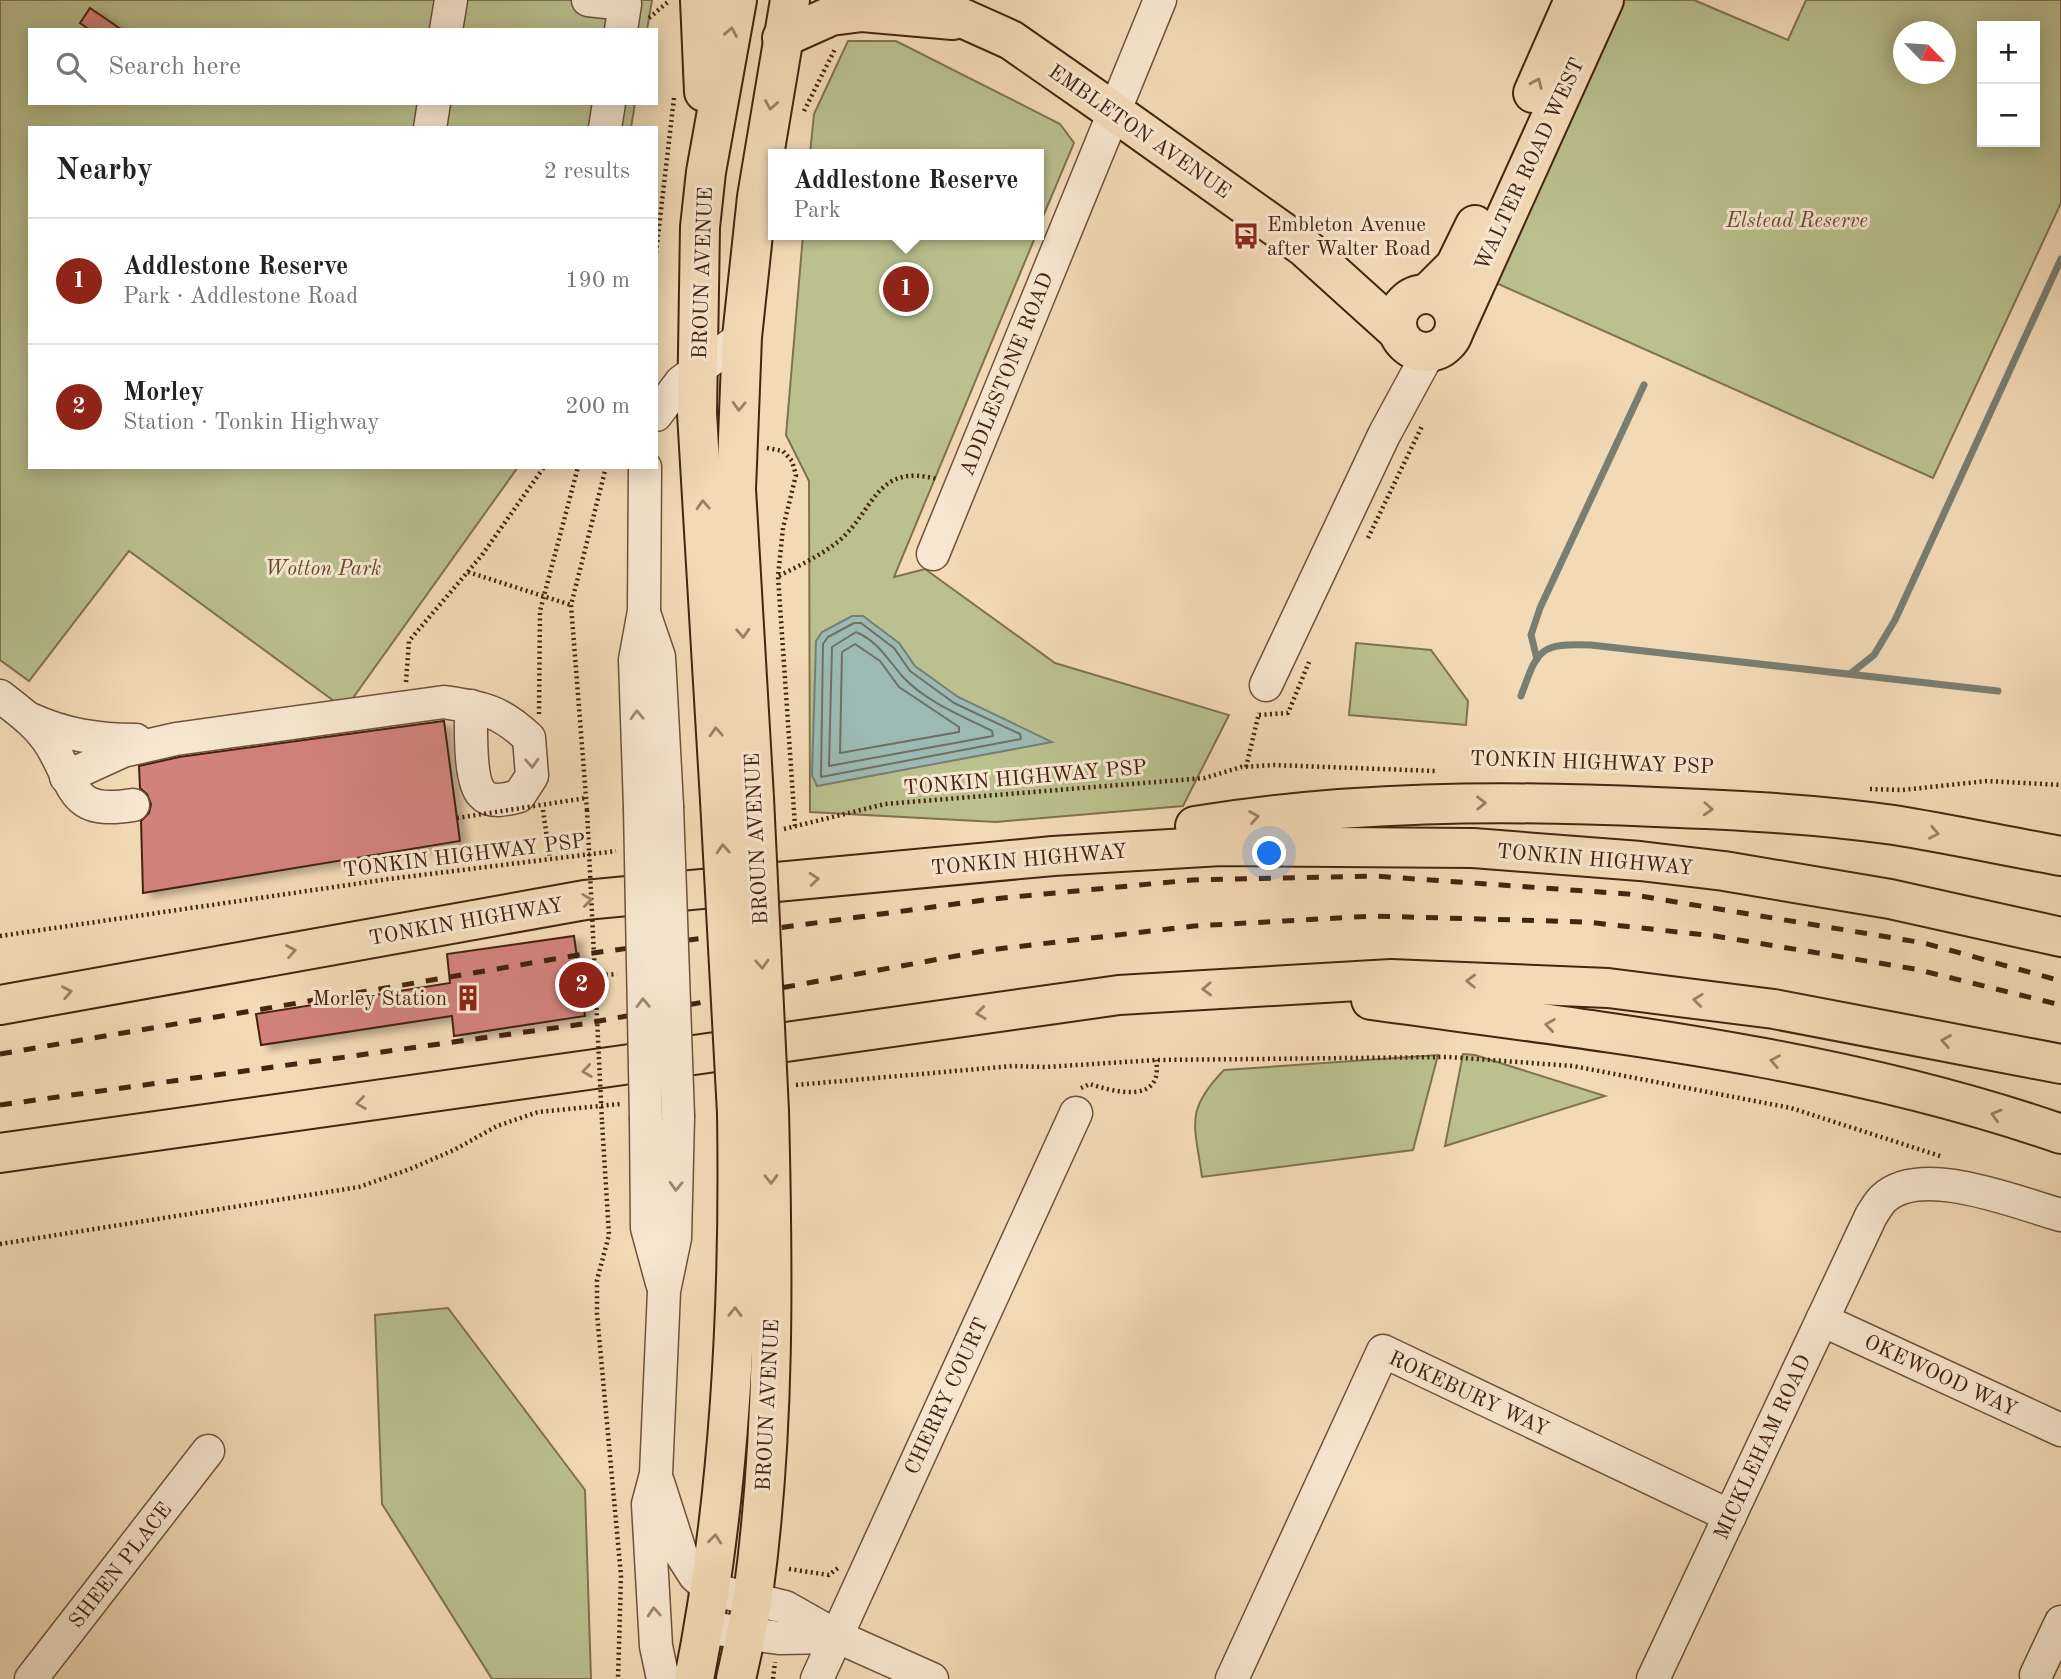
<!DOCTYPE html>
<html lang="en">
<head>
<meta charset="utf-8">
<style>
	:root { --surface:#fff; --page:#f6f6f6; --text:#222; --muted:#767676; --line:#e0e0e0; --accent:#8f2418 }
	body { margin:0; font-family:"Old Standard TT",serif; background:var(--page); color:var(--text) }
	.controls { position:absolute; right:21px; top:21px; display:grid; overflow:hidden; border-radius:0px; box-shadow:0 4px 18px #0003 }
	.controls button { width:63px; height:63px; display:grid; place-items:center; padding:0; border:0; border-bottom:2px solid var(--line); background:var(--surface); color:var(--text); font:35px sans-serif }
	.compass { position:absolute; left:1893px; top:21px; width:63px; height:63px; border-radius:50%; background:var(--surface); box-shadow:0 4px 18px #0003; rotate:115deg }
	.you { position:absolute; left:1270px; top:854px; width:24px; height:24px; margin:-18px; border:5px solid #fff; border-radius:50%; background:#1a73e8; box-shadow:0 0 0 10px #1a73e833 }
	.badge { display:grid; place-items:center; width:46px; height:46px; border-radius:50%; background:var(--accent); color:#fff; font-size:23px; font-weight:700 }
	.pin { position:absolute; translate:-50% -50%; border:4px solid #fff; box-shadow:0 2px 7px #0006 }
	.popup { position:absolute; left:768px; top:149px; width:276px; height:91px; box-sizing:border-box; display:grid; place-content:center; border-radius:0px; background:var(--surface); filter:drop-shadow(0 2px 5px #0005); font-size:23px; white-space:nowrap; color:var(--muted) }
	.popup b { font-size:26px; color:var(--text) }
	.popup::after { content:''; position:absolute; left:50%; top:100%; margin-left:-14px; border:14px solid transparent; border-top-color:var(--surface) }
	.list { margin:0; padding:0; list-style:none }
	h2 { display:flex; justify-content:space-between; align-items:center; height:91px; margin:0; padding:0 28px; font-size:30px }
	h2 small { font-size:23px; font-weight:400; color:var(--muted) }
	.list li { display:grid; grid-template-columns:46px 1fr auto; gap:21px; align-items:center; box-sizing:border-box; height:126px; padding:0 28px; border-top:2px solid var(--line) }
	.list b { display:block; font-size:26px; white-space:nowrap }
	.list p { margin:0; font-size:23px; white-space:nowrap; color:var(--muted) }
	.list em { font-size:23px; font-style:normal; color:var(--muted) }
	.icon { flex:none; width:38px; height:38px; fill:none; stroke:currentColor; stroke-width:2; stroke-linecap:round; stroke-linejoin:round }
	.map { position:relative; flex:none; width:2061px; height:1679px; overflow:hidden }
	.search { position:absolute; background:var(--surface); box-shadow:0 4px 18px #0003; left:28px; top:28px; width:630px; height:77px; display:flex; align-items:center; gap:18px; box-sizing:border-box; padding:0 24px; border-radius:0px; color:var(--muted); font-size:26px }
	.panel { position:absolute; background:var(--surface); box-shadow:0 4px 18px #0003; left:28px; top:126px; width:630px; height:343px; border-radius:0px }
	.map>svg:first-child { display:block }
</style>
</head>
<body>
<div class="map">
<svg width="2061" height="1679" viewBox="0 0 2061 1679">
	<defs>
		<filter id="shadow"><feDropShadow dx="8" dy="4.5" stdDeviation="3.5" flood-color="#0004"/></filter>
	</defs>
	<rect width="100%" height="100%" fill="#f3dab7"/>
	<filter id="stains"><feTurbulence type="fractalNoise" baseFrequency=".00286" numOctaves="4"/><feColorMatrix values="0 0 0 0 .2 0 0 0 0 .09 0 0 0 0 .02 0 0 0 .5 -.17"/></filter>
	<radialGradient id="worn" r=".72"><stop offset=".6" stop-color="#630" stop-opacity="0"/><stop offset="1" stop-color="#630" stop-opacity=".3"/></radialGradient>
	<g fill="#bac08e" stroke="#807250" stroke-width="2" fill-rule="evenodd">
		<polygon points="0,0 652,0 647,30 30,30 30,103 635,103 631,128 30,128 30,467 518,467 345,709 129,551 29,681 0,660"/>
		<path d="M 1615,0 L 1694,0 L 1788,40 L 1806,0 L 2061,0 L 2061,203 L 1933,478 L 1485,278 ZM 1982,26 L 2035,26 L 2035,142 L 1982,142 ZM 1904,32 L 1946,32 L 1946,74 L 1904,74 Z"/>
		<polygon points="848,41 896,41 1060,124 1074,143 1039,226 1039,154 810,154 814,114"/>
		<polygon points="803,235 1036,235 894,577 925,569 1055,663 1229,715 1183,806 996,822 810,812 809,481 786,435"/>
		<polygon points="1356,643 1431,650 1468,701 1466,725 1349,715"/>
		<polygon points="1463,1054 1475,1055 1605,1096 1445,1146"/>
		<path d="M 1438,1055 L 1413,1150 L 1202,1177 C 1195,1125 1184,1111 1224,1070 Z"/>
		<polygon points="448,1308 585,1490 591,1679 492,1679 382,1504 375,1315"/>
	</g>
	<polygon fill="#9cbab3" stroke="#797e72" stroke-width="2" points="852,616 863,616 899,643 915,666 958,697 1052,742 817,786 812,775 816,641 822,632"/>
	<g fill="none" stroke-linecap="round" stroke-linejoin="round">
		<g stroke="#706f62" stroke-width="2">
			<polygon points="854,623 861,623 894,648 910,671 954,703 1020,734 1021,739 821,777 823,644 828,637"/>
			<path d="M 856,632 C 879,642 887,659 903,677 C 925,701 962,716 992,731 L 993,736 L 829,766 L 832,647 Z"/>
			<polygon points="855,644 880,661 899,687 959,727 959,732 840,753 842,652"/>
		</g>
		<g stroke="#797e72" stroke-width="7">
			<polyline points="1537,659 1531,635 1540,608 1644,385"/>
			<polyline points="1850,674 1874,655 1895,620 2061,259"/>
			<path d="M 1521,696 C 1538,649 1539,643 1591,645 L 1998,691"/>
		</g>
	</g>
	<g fill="#d2827b" stroke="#452411" stroke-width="2" filter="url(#shadow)">
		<polygon points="90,8 122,30 90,30 80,23"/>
		<polygon points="444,721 460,841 143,893 141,821 149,813 151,804 147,794 140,788 139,766 179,757"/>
		<polygon points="574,936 585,1016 454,1036 452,1016 261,1045 256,1014 450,983 447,954"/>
	</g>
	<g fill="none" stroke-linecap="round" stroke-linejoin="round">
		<g stroke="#70523a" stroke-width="35">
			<g id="minor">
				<polyline points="588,0 625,4 621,30"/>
				<polyline points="446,30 451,0"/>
				<polyline points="430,128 434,103"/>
				<polyline points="605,128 609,103"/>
				<polyline points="656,415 681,382 742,337"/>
				<polyline points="933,554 1160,0"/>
				<polyline points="645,616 659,657 667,806"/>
				<polyline points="1266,685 1384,435 1429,352"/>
				<path d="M 0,696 C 19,711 38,724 51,745 C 77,789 71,815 133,805"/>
				<path d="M 30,719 C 65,735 98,740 136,740"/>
				<path d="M 66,777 L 123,751 L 176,739 L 444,702 C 483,708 499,710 529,738 L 532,776 L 519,796 C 508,799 491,804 482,794 C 469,781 471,725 471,706"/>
				<polyline points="640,807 635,660 644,611 645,467"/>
				<polyline points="646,1120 647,1228 662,1283"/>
				<polyline points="1822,1320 2061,1430"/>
				<polyline points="658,1482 681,1554 695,1576 710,1589 785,1607 838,1637 932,1679"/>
				<polyline points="704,1627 779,1638 837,1637"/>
				<polyline points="2036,1675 2061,1622"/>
				<polyline points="31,1679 208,1451"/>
				<polyline points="663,1679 656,1646 648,1504 656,1474 664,1291 675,1238 678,1117"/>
				<polyline points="817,1679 1076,1113"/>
				<polyline points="1232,1679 1383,1351 1730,1516"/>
				<path d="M 1653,1679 L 1871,1216 C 1875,1210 1879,1202 1884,1198 C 1922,1163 2017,1203 2061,1215"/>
			</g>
		</g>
		<g stroke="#452411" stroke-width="42">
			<g id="major">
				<polyline points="700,0 704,92"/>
				<polyline points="922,0 1011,40 1113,111 1304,247 1397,331"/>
				<polyline points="782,38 831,16 862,12 953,20"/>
				<polyline points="1533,93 1574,0"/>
				<circle cx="1426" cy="323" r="29"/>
				<polyline points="1427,294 1455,266 1475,225"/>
				<polyline points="1455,329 1604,0"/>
				<polyline points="754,798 736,489 742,337 757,197 790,0"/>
				<polyline points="720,800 697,413 700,227 706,172 737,0"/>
				<path d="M 694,1679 C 731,1494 740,1301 737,1113"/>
				<path d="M 736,1679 C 742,1651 749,1623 753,1595 C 775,1434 773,1272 769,1111"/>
			</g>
		</g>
		<g stroke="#452411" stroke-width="42">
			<g id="highway">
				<path d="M 1195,826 C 1348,801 1501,800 1656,807 C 1735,810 1816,814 1894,825 C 1950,834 2005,846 2061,856"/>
				<path d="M 1371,1000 C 1603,1032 1839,1057 2061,1134"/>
				<polyline points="0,1005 585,900 1053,856 1221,846 1473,848 1640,861 1724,871 1890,899 2061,937"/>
				<polyline points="0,1153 1119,995 1391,979 1608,988 1774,1009 2061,1064"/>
			</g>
		</g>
		<g stroke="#452411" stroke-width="4.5" stroke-dasharray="2 3.5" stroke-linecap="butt">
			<polyline points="649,18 669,1"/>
			<polyline points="804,111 836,47"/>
			<polyline points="656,253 674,98"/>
			<polyline points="767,448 783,451 792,461 796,475 783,528 778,576 795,826"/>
			<polyline points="1368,538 1422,426"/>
			<polyline points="468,572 571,605"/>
			<path d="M 779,576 C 800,565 822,555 840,540 C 875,509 876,463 937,479"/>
			<polyline points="406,682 409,641 482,555 544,467"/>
			<polyline points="539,714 540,611 578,467"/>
			<polyline points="1259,715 1288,713 1309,662"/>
			<polyline points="1246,767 1259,713"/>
			<polyline points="1870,789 1902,790 1987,781 2061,785"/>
			<polyline points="543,810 550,859"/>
			<polyline points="587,810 571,605 606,467"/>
			<polyline points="784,829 885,804 1205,778 1241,767 1274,765 1435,771"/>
			<polyline points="0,936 389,879 616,851"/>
			<polyline points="595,976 617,974"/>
			<polyline points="796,1085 1012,1066 1046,1067 1156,1060 1449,1057 1573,1066 1791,1108 1940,1156"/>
			<path d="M 1081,1088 L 1090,1084 C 1114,1092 1164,1105 1156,1060"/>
			<polyline points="602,1122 609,1235 597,1280 597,1314 621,1576 618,1679"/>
			<polyline points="0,1244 359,1187 410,1169 454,1150 497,1126 538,1112 620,1104"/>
			<polyline points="789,1569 829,1575 838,1568"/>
			<polyline points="773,1679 775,1662"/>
		</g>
		<use href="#minor" stroke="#f7e7d0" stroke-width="32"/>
		<use href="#major" stroke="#f3dab7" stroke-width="38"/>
		<use href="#highway" stroke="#f3dab7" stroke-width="38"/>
		<g stroke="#452411" stroke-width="5" stroke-dasharray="12 12" stroke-linecap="butt">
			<polyline points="0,1054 578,955 992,899 1192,880 1374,876 1628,894 1924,943 2061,981"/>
			<polyline points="0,1105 583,1024 989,950 1194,926 1373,916 1586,922 1715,936 1915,969 2061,1005"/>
		</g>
		<g stroke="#70523a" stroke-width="35" stroke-linecap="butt">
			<g id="minor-bridge">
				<polyline points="667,806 678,1117"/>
				<polyline points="640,807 646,1120"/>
			</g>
		</g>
		<g stroke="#452411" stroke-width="42" stroke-linecap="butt">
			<g id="major-bridge">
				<polyline points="754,798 769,1111"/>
				<polyline points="720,800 737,1113"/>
			</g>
		</g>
		<g stroke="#452411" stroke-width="4.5" stroke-dasharray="2 3.5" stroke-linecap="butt">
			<polyline points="587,810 602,1122"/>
			<polyline points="457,818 586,798"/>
		</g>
		<use href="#minor-bridge" stroke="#f7e7d0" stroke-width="32"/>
		<use href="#major-bridge" stroke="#f3dab7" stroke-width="38"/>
	</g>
	<defs><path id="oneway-chevron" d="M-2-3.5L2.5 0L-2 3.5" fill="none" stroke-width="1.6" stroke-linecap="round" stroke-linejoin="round" transform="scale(1.75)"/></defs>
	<g stroke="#9c7f64">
		<use href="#oneway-chevron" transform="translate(731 32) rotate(-80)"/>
		<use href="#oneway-chevron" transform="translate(1537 83) rotate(-66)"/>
		<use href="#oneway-chevron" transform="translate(771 105) rotate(99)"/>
		<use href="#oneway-chevron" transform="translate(739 406) rotate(92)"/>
		<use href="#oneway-chevron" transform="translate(703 505) rotate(-93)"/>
		<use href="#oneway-chevron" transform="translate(743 633) rotate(87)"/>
		<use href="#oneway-chevron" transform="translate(716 732) rotate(-93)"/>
		<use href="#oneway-chevron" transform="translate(1481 803) rotate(-1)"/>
		<use href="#oneway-chevron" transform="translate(1708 809) rotate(3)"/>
		<use href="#oneway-chevron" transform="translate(1254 817) rotate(-9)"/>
		<use href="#oneway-chevron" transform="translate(1934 833) rotate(11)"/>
		<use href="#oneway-chevron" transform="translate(723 849) rotate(-93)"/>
		<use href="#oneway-chevron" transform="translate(814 879) rotate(-5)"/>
		<use href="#oneway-chevron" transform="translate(587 900) rotate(-7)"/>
		<use href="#oneway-chevron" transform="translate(291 951) rotate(-10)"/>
		<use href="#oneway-chevron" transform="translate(762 964) rotate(87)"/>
		<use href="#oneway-chevron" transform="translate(1471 981) rotate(-178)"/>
		<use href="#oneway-chevron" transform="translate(1207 989) rotate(178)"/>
		<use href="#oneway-chevron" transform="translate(67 992) rotate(-11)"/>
		<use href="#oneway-chevron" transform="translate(1698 1000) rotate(-173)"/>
		<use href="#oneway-chevron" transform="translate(981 1013) rotate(173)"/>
		<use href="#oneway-chevron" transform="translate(1550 1025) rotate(-172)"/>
		<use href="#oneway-chevron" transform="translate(1946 1041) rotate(-170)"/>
		<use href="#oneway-chevron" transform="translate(1775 1061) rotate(-169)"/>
		<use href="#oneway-chevron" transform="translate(587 1071) rotate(172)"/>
		<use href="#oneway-chevron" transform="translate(361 1103) rotate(172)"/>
		<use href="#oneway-chevron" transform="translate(1996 1115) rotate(-164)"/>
		<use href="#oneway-chevron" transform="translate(771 1179) rotate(89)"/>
		<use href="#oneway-chevron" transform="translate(735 1312) rotate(-89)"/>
		<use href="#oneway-chevron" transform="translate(715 1539) rotate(-84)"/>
	</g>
	<g stroke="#9e8670">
		<use href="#oneway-chevron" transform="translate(637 715) rotate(-92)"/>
		<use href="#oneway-chevron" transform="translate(532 763) rotate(87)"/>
		<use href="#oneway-chevron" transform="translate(643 1003) rotate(-91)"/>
		<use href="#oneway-chevron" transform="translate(676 1186) rotate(92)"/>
		<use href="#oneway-chevron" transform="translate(654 1612) rotate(-94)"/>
	</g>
	<defs>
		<g id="bus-bare" transform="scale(2.1)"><path d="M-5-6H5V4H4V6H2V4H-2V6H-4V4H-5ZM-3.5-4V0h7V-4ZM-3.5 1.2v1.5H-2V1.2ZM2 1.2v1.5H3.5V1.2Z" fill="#8f2418" stroke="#f7e7d0" stroke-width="2.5" paint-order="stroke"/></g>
		<g id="building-bare" transform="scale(2.1)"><path d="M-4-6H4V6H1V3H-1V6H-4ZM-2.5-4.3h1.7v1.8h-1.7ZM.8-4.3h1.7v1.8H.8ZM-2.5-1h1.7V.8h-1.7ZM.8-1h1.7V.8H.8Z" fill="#8f2418" stroke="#f7e7d0" stroke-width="2.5" paint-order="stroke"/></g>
	</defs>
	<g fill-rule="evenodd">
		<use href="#bus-bare" x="1246" y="236"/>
		<use href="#building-bare" x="468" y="998"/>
	</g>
	<g text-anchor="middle" stroke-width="6" stroke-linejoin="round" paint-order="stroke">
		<g font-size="21" fill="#452411" stroke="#f7e7d0">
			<text transform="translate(1140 131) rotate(35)" y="7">EMBLETON AVENUE</text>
			<text transform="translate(1529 164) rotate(-65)" y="7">WALTER ROAD WEST</text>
			<text transform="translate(702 273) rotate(-88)" y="7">BROUN AVENUE</text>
			<text transform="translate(1006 374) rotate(-68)" y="7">ADDLESTONE ROAD</text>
			<text transform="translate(1592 762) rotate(2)" y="7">TONKIN HIGHWAY PSP</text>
			<text transform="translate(1025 777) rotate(-5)" y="7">TONKIN HIGHWAY PSP</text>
			<text transform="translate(756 839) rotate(-93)" y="7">BROUN AVENUE</text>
			<text transform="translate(464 855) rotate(-7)" y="7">TONKIN HIGHWAY PSP</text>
			<text transform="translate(1029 859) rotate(-5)" y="7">TONKIN HIGHWAY</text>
			<text transform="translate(1595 859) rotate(5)" y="7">TONKIN HIGHWAY</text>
			<text transform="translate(466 921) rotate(-10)" y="7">TONKIN HIGHWAY</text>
			<text transform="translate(1941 1375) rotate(25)" y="7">OKEWOOD WAY</text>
			<text transform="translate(1469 1393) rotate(25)" y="7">ROKEBURY WAY</text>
			<text transform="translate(946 1396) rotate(-65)" y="7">CHERRY COURT</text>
			<text transform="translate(767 1405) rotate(-87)" y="7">BROUN AVENUE</text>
			<text transform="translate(1762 1447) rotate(-65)" y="7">MICKLEHAM ROAD</text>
			<text transform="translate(120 1565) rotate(-52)" y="7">SHEEN PLACE</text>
		</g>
		<g font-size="21" font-style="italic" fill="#624b30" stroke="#f7e7d0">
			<text x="1797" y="227">Elstead Reserve</text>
			<text x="323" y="575">Wotton Park</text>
		</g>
		<g font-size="21" fill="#452411" stroke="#f7e7d0" text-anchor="start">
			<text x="1267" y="231">Embleton Avenue<tspan x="1267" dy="24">after Walter Road</tspan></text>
			<text x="447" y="1005" text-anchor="end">Morley Station</text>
		</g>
	</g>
	<rect width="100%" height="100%" filter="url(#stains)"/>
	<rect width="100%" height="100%" fill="url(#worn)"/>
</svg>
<div class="controls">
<button>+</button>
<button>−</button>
</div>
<svg class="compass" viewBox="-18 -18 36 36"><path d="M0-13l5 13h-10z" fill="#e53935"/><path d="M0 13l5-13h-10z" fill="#767676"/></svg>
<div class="you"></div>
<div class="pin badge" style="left:906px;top:289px">1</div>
<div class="popup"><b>Addlestone Reserve</b>Park</div>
<div class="pin badge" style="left:582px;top:985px">2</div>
<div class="search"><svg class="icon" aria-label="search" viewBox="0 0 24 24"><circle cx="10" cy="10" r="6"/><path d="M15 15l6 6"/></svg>Search here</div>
<section class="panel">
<h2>Nearby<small>2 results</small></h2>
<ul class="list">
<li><span class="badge">1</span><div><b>Addlestone Reserve</b><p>Park · Addlestone Road</p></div><em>190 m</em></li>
<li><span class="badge">2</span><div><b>Morley</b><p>Station · Tonkin Highway</p></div><em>200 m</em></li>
</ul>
</section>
</div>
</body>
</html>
